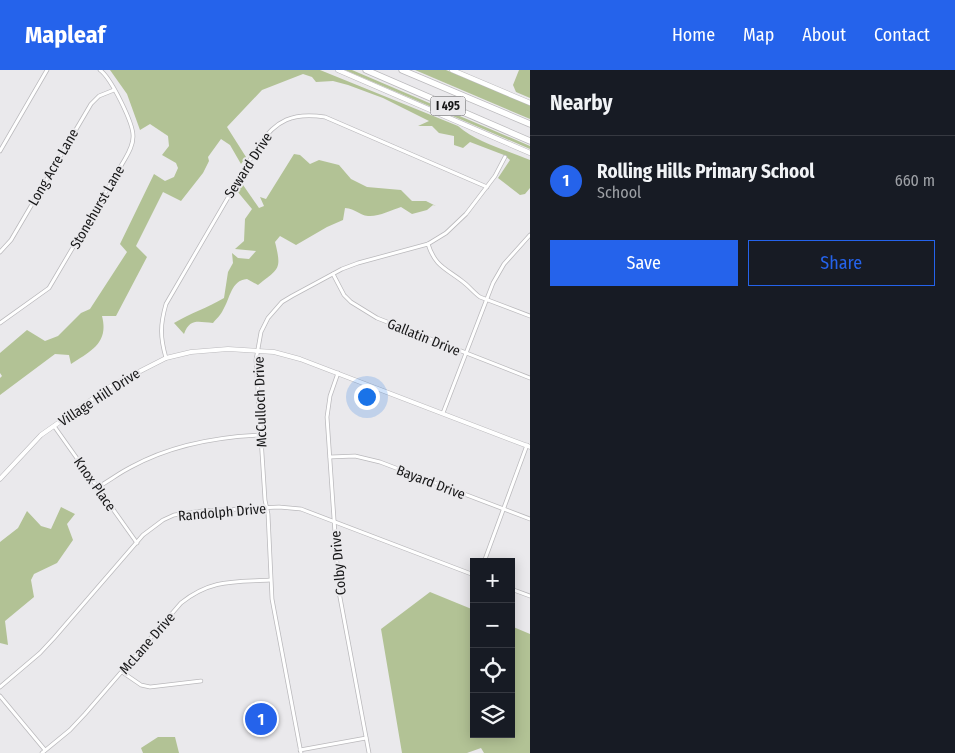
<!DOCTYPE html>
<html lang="en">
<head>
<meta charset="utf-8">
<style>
	:root { --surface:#171b24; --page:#20242c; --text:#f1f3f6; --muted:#9ea1a6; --line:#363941; --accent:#2563eb }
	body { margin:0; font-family:"Fira Sans Condensed",sans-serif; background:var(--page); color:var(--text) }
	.controls { position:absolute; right:15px; bottom:15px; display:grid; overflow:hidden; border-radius:0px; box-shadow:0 2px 12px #0003 }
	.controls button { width:45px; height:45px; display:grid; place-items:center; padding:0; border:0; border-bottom:1px solid var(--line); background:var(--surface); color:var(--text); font:25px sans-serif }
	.you { position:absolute; left:366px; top:326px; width:18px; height:18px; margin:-12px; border:4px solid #fff; border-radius:50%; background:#1a73e8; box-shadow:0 0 0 8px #1a73e833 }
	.badge { display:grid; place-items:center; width:32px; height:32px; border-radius:50%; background:var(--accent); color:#fff; font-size:16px; font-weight:700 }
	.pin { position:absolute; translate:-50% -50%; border:2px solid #fff; box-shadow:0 1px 5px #0006 }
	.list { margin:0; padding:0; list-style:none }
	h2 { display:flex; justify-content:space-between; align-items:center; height:65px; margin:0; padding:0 20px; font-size:21px }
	h2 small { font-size:16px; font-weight:400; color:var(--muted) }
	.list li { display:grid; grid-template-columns:32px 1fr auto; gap:15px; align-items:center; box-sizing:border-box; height:90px; padding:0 20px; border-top:1px solid var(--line) }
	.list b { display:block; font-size:19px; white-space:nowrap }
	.list p { margin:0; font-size:16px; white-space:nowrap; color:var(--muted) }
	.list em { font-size:16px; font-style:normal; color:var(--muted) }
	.actions { display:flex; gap:10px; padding:15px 20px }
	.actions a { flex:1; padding:11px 0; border:1px solid var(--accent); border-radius:0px; text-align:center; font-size:18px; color:var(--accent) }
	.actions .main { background:var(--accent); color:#fff }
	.icon { flex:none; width:28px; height:28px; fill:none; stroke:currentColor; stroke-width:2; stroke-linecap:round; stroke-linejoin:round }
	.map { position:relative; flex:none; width:530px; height:683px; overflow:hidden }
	header { display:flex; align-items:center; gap:30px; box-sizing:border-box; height:70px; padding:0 25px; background:var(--accent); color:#fff }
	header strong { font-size:24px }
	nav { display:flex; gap:28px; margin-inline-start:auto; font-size:18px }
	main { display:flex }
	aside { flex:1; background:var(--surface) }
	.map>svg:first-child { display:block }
</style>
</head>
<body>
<header>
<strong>Mapleaf</strong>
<nav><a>Home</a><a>Map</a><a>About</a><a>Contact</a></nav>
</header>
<main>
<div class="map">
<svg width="530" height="683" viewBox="0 0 530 683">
	<rect width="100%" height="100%" fill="#eae9ec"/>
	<g fill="#b2c295">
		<path d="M 110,0 L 320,0 L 458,56 C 478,73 506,80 530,90 L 530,118 L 525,124 L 520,125 L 498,108 L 510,90 L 504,85 L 470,72 L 463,78 L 454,75 L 454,66 L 439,63 L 432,56 L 418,56 L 429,51 L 383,28 L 348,15 L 333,11 L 316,12 L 312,7 L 303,4 L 262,20 L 227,57 L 246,87 L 241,94 L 230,75 L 221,69 L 208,87 L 209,91 L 203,103 L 181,131 L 163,122 L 136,176 L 147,187 L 116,246 L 102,246 C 109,273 91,281 71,294 L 69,285 L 55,284 L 0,325 L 0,308 L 2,306 L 0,303 L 0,283 L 27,260 L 45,271 L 58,266 L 81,243 L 90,239 L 127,182 L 120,174 L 154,104 L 165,111 L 174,107 L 178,98 L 176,93 L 162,85 L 169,76 L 168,66 L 150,54 L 140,60 L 127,24 Z"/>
		<polygon points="345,0 352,0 530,76 530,79"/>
		<polygon points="415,0 446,0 530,35 530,49"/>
		<polygon points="519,0 530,0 530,28 516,22 513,15"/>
		<path d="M 294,84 L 300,85 L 310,94 L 319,90 L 339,95 L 351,109 L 367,117 L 401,120 L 412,131 L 426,131 L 436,136 L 433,135 L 427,140 L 412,144 L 401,137 C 392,140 378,147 368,146 C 359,145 356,139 345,138 L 343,150 L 327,157 L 296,175 L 280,166 L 275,172 C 282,200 279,198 258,215 L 247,209 C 231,210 230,229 223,240 C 221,245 216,249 213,253 C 198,252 190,248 184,264 L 174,253 C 191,243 207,238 224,228 L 228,202 L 233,193 L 232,183 L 238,188 L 249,189 L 256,181 L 235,179 L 244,171 L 245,149 L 252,139 L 237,121 L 241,112 L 259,138 L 264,136 L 260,127 L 266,129 Z"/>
		<polygon points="61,437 75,444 67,454 73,470 57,493 34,504 31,510 34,527 5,551 8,575 0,573 0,472 18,458 27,441 41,456 51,459"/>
		<polygon points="430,522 474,540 474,664 511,664 511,556 530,564 530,683 484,683 481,678 467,683 402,683 381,559"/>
		<polygon points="158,667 175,667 179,683 143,683 141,678"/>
	</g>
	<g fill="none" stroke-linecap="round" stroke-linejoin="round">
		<g stroke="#bab9bc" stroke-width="4.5">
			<g id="minor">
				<polyline points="0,81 47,0"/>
				<path d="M 428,174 C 435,196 445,198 462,211 C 469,216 473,222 480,227 L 530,246"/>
				<polyline points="0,182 11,170 91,34 99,26 114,20"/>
				<polyline points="333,204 344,225 351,232 377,248 530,308"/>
				<path d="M 0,253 L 49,218 L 125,89 C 129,82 133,75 133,67 C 134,54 111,8 100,0"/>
				<path d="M 166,288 C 160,267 160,255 166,234 L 258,76 C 276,50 293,42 325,47 L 487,117"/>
				<polyline points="338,303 330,326 327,347 339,522 369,683"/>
				<polyline points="443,343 493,213 504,194 530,165"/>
				<polyline points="54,356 137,473"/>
				<polyline points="330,387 355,386 380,392 530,449"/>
				<path d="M 98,417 C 109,411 119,403 131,397 C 171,375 215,367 260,365"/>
				<polyline points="484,492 527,375"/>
				<polyline points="511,519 530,526"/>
				<polyline points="122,602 141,615 150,617 201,611"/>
				<polyline points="0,617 40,583 54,568 143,465 163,450 174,445 202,441 279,437 301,439 474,505"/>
				<polyline points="0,626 45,680"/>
				<polyline points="300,680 366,668"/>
				<path d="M 42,683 L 70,660 L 85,644 L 181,533 C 211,509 234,512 270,510"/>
				<polyline points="301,683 272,529 268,444 265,430 256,290 261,262 268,248 282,232 292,226 342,199 358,193 428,174 446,163 466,144 495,106 505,87"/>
			</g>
		</g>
		<g stroke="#bab9bc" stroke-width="5">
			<polyline id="tertiary" points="0,409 41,365 111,316 166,288 191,282 228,279 274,282 300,289 530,377"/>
		</g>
		<g stroke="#bab9bc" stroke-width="5.5">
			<g id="secondary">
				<polyline points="338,0 530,83"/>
				<polyline points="452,0 530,33"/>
			</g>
		</g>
		<g stroke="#bab9bc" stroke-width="7">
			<g id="motorway">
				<polyline points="366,0 530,71"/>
				<polyline points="402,0 530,54"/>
			</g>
		</g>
		<use href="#minor" stroke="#fff" stroke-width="3"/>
		<use href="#tertiary" stroke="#fff" stroke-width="4"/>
		<use href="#secondary" stroke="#fff" stroke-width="4.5"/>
		<use href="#motorway" stroke="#fff" stroke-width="5.5"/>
	</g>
	<g text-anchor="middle" stroke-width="4" stroke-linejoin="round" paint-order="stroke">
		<rect fill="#eae9ec" stroke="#565658" stroke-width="1" x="430.5" y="26.5" width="35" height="19" rx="4"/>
		<g font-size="12" font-weight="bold" fill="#171718">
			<text x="448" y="40">I 495</text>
		</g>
		<g font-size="14" fill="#171718" stroke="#eae9ec">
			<text transform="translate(248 95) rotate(-57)" y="5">Seward Drive</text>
			<text transform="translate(53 97) rotate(-60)" y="5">Long Acre Lane</text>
			<text transform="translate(97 137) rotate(-60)" y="5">Stonehurst Lane</text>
			<text transform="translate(424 267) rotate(22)" y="5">Gallatin Drive</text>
			<text transform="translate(99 327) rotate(-33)" y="5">Village Hill Drive</text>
			<text transform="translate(260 332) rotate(-92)" y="5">McCulloch Drive</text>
			<text transform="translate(431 412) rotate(21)" y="5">Bayard Drive</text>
			<text transform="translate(95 414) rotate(55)" y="5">Knox Place</text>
			<text transform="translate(222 442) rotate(-5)" y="5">Randolph Drive</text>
			<text transform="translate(338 493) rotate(-95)" y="5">Colby Drive</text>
			<text transform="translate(147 573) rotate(-49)" y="5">McLane Drive</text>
		</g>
	</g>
</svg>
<div class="controls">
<button>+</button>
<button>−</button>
<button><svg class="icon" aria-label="locate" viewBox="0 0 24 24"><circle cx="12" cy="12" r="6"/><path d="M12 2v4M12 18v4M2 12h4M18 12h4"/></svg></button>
<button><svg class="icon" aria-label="layers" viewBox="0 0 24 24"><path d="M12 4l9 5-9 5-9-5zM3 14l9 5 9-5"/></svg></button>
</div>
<div class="you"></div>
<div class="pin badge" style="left:261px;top:649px">1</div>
</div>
<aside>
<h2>Nearby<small></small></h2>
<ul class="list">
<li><span class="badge">1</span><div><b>Rolling Hills Primary School</b><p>School</p></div><em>660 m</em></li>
</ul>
<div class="actions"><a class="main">Save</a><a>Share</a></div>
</aside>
</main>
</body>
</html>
